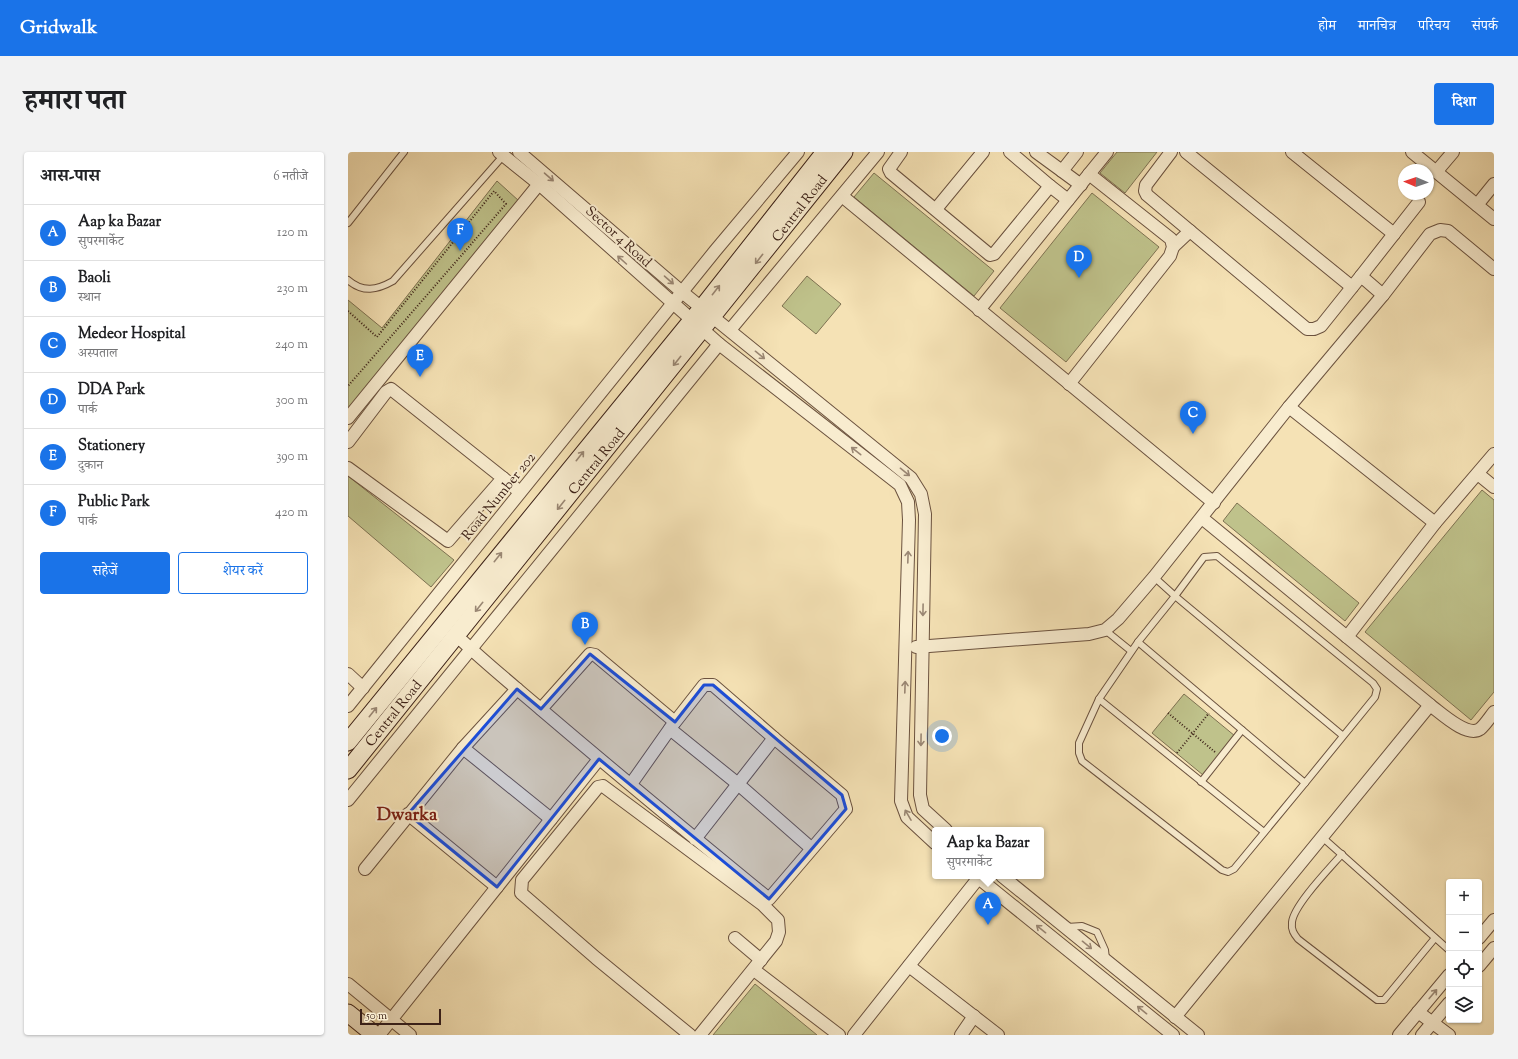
<!DOCTYPE html>
<html lang="hi">
<head>
<meta charset="utf-8">
<style>
	:root { --surface:#fff; --page:#f2f2f2; --text:#202124; --muted:#757577; --line:#e0e0e0; --accent:#1a73e8 }
	body { margin:0; font-family:"Sorts Mill Goudy","Noto Serif Devanagari",serif; background:var(--page); color:var(--text) }
	.controls { position:absolute; right:12px; bottom:12px; display:grid; overflow:hidden; border-radius:4px; box-shadow:0 1px 3px #0004 }
	.controls button { width:36px; height:36px; display:grid; place-items:center; padding:0; border:0; border-bottom:1px solid var(--line); background:var(--surface); color:var(--text); font:20px sans-serif }
	.compass { position:absolute; left:1050px; top:12px; width:36px; height:36px; border-radius:50%; background:var(--surface); box-shadow:0 1px 3px #0004; rotate:272deg }
	.scale { position:absolute; left:12px; bottom:10px; width:81px; box-sizing:border-box; padding-left:4px; border:2px solid #3d2218; border-top:0; font-size:11px; line-height:14px; white-space:nowrap; color:#3d2218; -webkit-text-stroke:3px #f8eccf; paint-order:stroke }
	.you { position:absolute; left:594px; top:584px; width:14px; height:14px; margin:-10px; border:3px solid #fff; border-radius:50%; background:#1a73e8; box-shadow:0 0 0 6px #1a73e833 }
	.badge { display:grid; place-items:center; width:26px; height:26px; border-radius:50%; background:var(--accent); color:#fff; font-size:13px; font-weight:700 }
	.pin { position:absolute; translate:-50% -33px; filter:drop-shadow(0 1px 2px #0008) }
	.pin::after { content:''; position:absolute; top:21px; width:14px; height:12px; background:inherit; clip-path:polygon(0 0,100% 0,50% 100%) }
	.popup { position:absolute; left:584px; top:675px; width:112px; height:52px; box-sizing:border-box; display:grid; place-content:center; border-radius:4px; background:var(--surface); filter:drop-shadow(0 1px 3px #0005); font-size:13px; white-space:nowrap; color:var(--muted) }
	.popup b { font-size:15px; color:var(--text) }
	.popup::after { content:''; position:absolute; left:50%; top:100%; margin-left:-8px; border:8px solid transparent; border-top-color:var(--surface) }
	.list { margin:0; padding:0; list-style:none }
	h2 { display:flex; justify-content:space-between; align-items:center; height:52px; margin:0; padding:0 16px; font-size:17px }
	h2 small { font-size:13px; font-weight:400; color:var(--muted) }
	.list li { display:grid; grid-template-columns:26px 1fr auto; gap:12px; align-items:center; box-sizing:border-box; height:56px; padding:0 16px; border-top:1px solid var(--line) }
	.list b { display:block; font-size:15px; white-space:nowrap }
	.list p { margin:0; font-size:13px; white-space:nowrap; color:var(--muted) }
	.list em { font-size:13px; font-style:normal; color:var(--muted) }
	.actions { display:flex; gap:8px; padding:12px 16px }
	.actions a { flex:1; padding:9px 0; border:1px solid var(--accent); border-radius:4px; text-align:center; font-size:14px; color:var(--accent) }
	.actions .main { background:var(--accent); color:#fff }
	.icon { flex:none; width:22px; height:22px; fill:none; stroke:currentColor; stroke-width:2; stroke-linecap:round; stroke-linejoin:round }
	.map { position:relative; flex:none; width:1146px; height:883px; overflow:hidden; border-radius:4px }
	header { display:flex; align-items:center; gap:24px; box-sizing:border-box; height:56px; padding:0 20px; background:var(--accent); color:#fff }
	header strong { font-size:19px }
	nav { display:flex; gap:22px; margin-inline-start:auto; font-size:14px }
	.intro { display:flex; align-items:center; justify-content:space-between; box-sizing:border-box; height:96px; padding:0 24px }
	h1 { margin:0; font-size:28px }
	.button { padding:10px 18px; border-radius:4px; background:var(--accent); color:#fff; font-size:14px; font-weight:700 }
	main { display:flex; gap:24px; padding:0 24px }
	aside { flex:1; background:var(--surface); border-radius:4px; box-shadow:0 1px 3px #0004 }
	.map>svg:first-child { display:block }
</style>
</head>
<body>
<header>
<strong>Gridwalk</strong>
<nav><a>होम</a><a>मानचित्र</a><a>परिचय</a><a>संपर्क</a></nav>
</header>
<div class="intro"><h1>हमारा पता</h1><a class="button">दिशा</a></div>
<main>
<aside>
<h2>आस-पास<small>6 नतीजे</small></h2>
<ul class="list">
<li><span class="badge">A</span><div><b>Aap ka Bazar</b><p>सुपरमार्केट</p></div><em>120 m</em></li>
<li><span class="badge">B</span><div><b>Baoli</b><p>स्थान</p></div><em>230 m</em></li>
<li><span class="badge">C</span><div><b>Medeor Hospital</b><p>अस्पताल</p></div><em>240 m</em></li>
<li><span class="badge">D</span><div><b>DDA Park</b><p>पार्क</p></div><em>300 m</em></li>
<li><span class="badge">E</span><div><b>Stationery</b><p>दुकान</p></div><em>390 m</em></li>
<li><span class="badge">F</span><div><b>Public Park</b><p>पार्क</p></div><em>420 m</em></li>
</ul>
<div class="actions"><a class="main">सहेजें</a><a>शेयर करें</a></div>
</aside>
<div class="map">
<svg width="1146" height="883" viewBox="0 0 1146 883">
	<rect width="100%" height="100%" fill="#f5e2b5"/>
	<filter id="stains"><feTurbulence type="fractalNoise" baseFrequency=".005" numOctaves="4"/><feColorMatrix values="0 0 0 0 .2 0 0 0 0 .09 0 0 0 0 .02 0 0 0 .5 -.17"/></filter>
	<radialGradient id="worn" r=".72"><stop offset=".6" stop-color="#630" stop-opacity="0"/><stop offset="1" stop-color="#630" stop-opacity=".3"/></radialGradient>
	<g fill="#bfc28b" stroke="#7e7252">
		<polygon points="769,0 809,0 777,41 752,21"/>
		<polygon points="526,21 646,119 626,144 506,45"/>
		<polygon points="149,29 171,49 0,257 0,148 34,176"/>
		<polygon points="744,41 811,95 718,210 652,156"/>
		<polygon points="459,124 493,152 468,182 434,154"/>
		<polygon points="0,324 106,408 83,435 0,364"/>
		<polygon points="1134,338 1146,348 1146,540 1123,568 1017,480"/>
		<polygon points="889,351 1011,451 997,469 875,369"/>
		<polygon points="836,542 887,584 855,623 804,581"/>
		<polygon points="407,832 469,883 365,883"/>
	</g>
	<g fill="none" stroke-linecap="round" stroke-linejoin="round">
		<g stroke="#6b523f" stroke-width="8">
			<g id="lane">
				<polyline points="0,71 56,0"/>
				<path d="M 0,128 C 15,141 29,138 45,129 L 155,4"/>
				<polyline points="806,425 827,444 790,490 957,631 1027,545 1029,537 1025,531 869,404 856,405 827,444 994,583"/>
				<polyline points="757,478 783,499"/>
				<polyline points="790,490 751,547 731,591 731,601 734,609 874,718 880,720 886,717 957,631"/>
				<polyline points="751,547 916,680"/>
				<polyline points="853,630 894,578"/>
				<polyline points="974,685 1101,798"/>
				<path d="M 994,702 C 981,717 946,753 944,770 C 943,778 946,782 950,787 L 1029,848 L 1036,848 L 1087,786"/>
				<polyline points="719,775 734,774 749,780 757,798 758,807"/>
			</g>
		</g>
		<g stroke="#6b523f" stroke-width="14">
			<g id="street">
				<polyline points="151,0 191,32 371,192 552,333 560,350 561,368 553,649 559,665 587,691"/>
				<polyline points="171,0 334,140 563,326 573,342 577,362 572,643 575,657 598,678"/>
				<polyline points="553,0 541,17 543,21 642,103 646,102 702,34 662,0"/>
				<polyline points="688,0 714,19 729,0"/>
				<polyline points="823,0 798,33 797,39 799,43 959,177 966,177 973,174 1013,124 1035,143"/>
				<polyline points="838,0 1004,135"/>
				<polyline points="944,0 1046,82"/>
				<polyline points="1064,0 1146,67"/>
				<polyline points="714,19 733,33"/>
				<polyline points="1088,20 1105,0"/>
				<polyline points="702,34 720,48"/>
				<polyline points="494,44 866,351"/>
				<polyline points="1129,53 1146,32"/>
				<polyline points="588,57 635,0"/>
				<polyline points="825,95 842,79"/>
				<polyline points="1013,124 1071,50"/>
				<polyline points="631,158 759,0"/>
				<polyline points="382,178 530,0"/>
				<polyline points="721,232 822,104 825,95 823,87 741,22"/>
				<polyline points="941,255 1087,371"/>
				<polyline points="0,266 191,32"/>
				<polyline points="0,290 38,240 43,237 155,326 100,389 0,316"/>
				<polyline points="1130,322 1146,335"/>
				<polyline points="155,326 172,340"/>
				<path d="M 854,366 L 1082,553 C 1093,561 1119,586 1132,577 C 1137,573 1142,565 1146,560"/>
				<path d="M 108,483 C 136,510 166,534 195,559 C 269,622 345,685 421,747 L 498,657 L 494,643 L 426,586 L 347,687"/>
				<polyline points="999,485 1087,371 1146,302"/>
				<polyline points="568,495 741,482 757,478 770,467 806,425 941,255 1035,143 1082,82 1092,78 1100,79 1146,117"/>
				<polyline points="0,522 15,536"/>
				<polyline points="0,554 367,99 450,0"/>
				<polyline points="193,557 242,502 247,503 327,570 356,533 365,533 426,586"/>
				<polyline points="322,577 390,632 463,696"/>
				<polyline points="115,596 203,667"/>
				<polyline points="283,632 326,571"/>
				<polyline points="0,648 371,192"/>
				<polyline points="60,662 149,735"/>
				<polyline points="17,717 115,596 169,537"/>
				<polyline points="628,724 825,883"/>
				<polyline points="654,724 850,883"/>
				<polyline points="387,786 413,808"/>
				<polyline points="1131,786 1146,768"/>
				<polyline points="561,814 650,883"/>
				<polyline points="1131,814 1146,796"/>
				<polyline points="406,818 491,883"/>
				<polyline points="0,832 62,883"/>
				<polyline points="1070,860 1101,883"/>
				<polyline points="827,865 1082,553"/>
				<polyline points="31,883 251,607"/>
				<polyline points="342,883 248,806 173,741 174,728 250,635 255,634 415,753 430,768 431,780 428,789 352,883"/>
				<polyline points="506,883 632,724"/>
				<polyline points="613,883 626,864"/>
				<polyline points="1051,883 1101,823"/>
				<polyline points="1074,883 1101,851"/>
			</g>
		</g>
		<g stroke="#3d2218" stroke-width="19">
			<g id="secondary">
				<polyline points="0,590 354,156 477,0"/>
				<polyline points="0,618 496,0"/>
				<polyline points="0,861 27,883"/>
			</g>
		</g>
		<g stroke="#3d2218" stroke-width="2" stroke-dasharray="1 2" stroke-linecap="butt">
			<polyline points="0,159 29,185 146,39 158,52 0,234"/>
			<polyline points="820,561 867,600"/>
			<polyline points="829,601 861,561"/>
		</g>
		<use href="#lane" stroke="#f8eccf" stroke-width="6"/>
		<use href="#street" stroke="#f8eccf" stroke-width="12"/>
		<use href="#secondary" stroke="#f8eccf" stroke-width="17"/>
	</g>
	<defs><path id="oneway-shaft" d="M-6 0H5M1.5-3L5.5 0L1.5 3" fill="none" stroke-width="1.6" stroke-linecap="round" stroke-linejoin="round"/></defs>
	<g stroke="#9a8774">
		<use href="#oneway-shaft" transform="translate(201 25) rotate(41)"/>
		<use href="#oneway-shaft" transform="translate(411 107) rotate(128)"/>
		<use href="#oneway-shaft" transform="translate(274 108) rotate(-138)"/>
		<use href="#oneway-shaft" transform="translate(321 128) rotate(41)"/>
		<use href="#oneway-shaft" transform="translate(368 138) rotate(-52)"/>
		<use href="#oneway-shaft" transform="translate(412 203) rotate(39)"/>
		<use href="#oneway-shaft" transform="translate(329 209) rotate(129)"/>
		<use href="#oneway-shaft" transform="translate(508 299) rotate(-142)"/>
		<use href="#oneway-shaft" transform="translate(232 304) rotate(-51)"/>
		<use href="#oneway-shaft" transform="translate(557 320) rotate(39)"/>
		<use href="#oneway-shaft" transform="translate(213 353) rotate(129)"/>
		<use href="#oneway-shaft" transform="translate(150 405) rotate(-51)"/>
		<use href="#oneway-shaft" transform="translate(560 405) rotate(-88)"/>
		<use href="#oneway-shaft" transform="translate(131 455) rotate(129)"/>
		<use href="#oneway-shaft" transform="translate(575 458) rotate(91)"/>
		<use href="#oneway-shaft" transform="translate(557 535) rotate(-88)"/>
		<use href="#oneway-shaft" transform="translate(25 560) rotate(-51)"/>
		<use href="#oneway-shaft" transform="translate(573 588) rotate(91)"/>
		<use href="#oneway-shaft" transform="translate(560 663) rotate(-120)"/>
		<use href="#oneway-shaft" transform="translate(693 777) rotate(-141)"/>
		<use href="#oneway-shaft" transform="translate(739 793) rotate(39)"/>
		<use href="#oneway-shaft" transform="translate(1085 842) rotate(-50)"/>
		<use href="#oneway-shaft" transform="translate(794 858) rotate(-141)"/>
	</g>
	<path fill="#1d4ed8" fill-opacity="0.2" stroke="#1d4ed8" stroke-width="3" stroke-linejoin="round" d="M 242,502 L 327,570 L 356,533 L 365,533 L 494,643 L 498,657 L 421,747 L 251,607 L 149,735 L 60,662 L 169,537 L 193,557 Z"/>
	<g text-anchor="middle" stroke-width="4" stroke-linejoin="round" paint-order="stroke">
		<g font-size="14" fill="#3d2218" stroke="#f8eccf">
			<text transform="translate(451 56) rotate(-52)" y="5">Central Road</text>
			<text transform="translate(271 84) rotate(42)" y="5">Sector 4 Road</text>
			<text transform="translate(248 309) rotate(-51)" y="5">Central Road</text>
			<text transform="translate(150 344) rotate(-51)" y="5">Road Number 202</text>
			<text transform="translate(45 561) rotate(-51)" y="5">Central Road</text>
		</g>
		<g font-size="18" font-weight="bold" fill="#7a1f14" stroke="#f8eccf">
			<text x="59" y="668">Dwarka</text>
		</g>
	</g>
	<rect width="100%" height="100%" filter="url(#stains)"/>
	<rect width="100%" height="100%" fill="url(#worn)"/>
</svg>
<div class="controls">
<button>+</button>
<button>−</button>
<button><svg class="icon" aria-label="locate" viewBox="0 0 24 24"><circle cx="12" cy="12" r="6"/><path d="M12 2v4M12 18v4M2 12h4M18 12h4"/></svg></button>
<button><svg class="icon" aria-label="layers" viewBox="0 0 24 24"><path d="M12 4l9 5-9 5-9-5zM3 14l9 5 9-5"/></svg></button>
</div>
<svg class="compass" viewBox="-18 -18 36 36"><path d="M0-13l5 13h-10z" fill="#e53935"/><path d="M0 13l5-13h-10z" fill="#757577"/></svg>
<div class="scale">50 m</div>
<div class="you"></div>
<div class="pin badge" style="left:640px;top:773px">A</div>
<div class="popup"><b>Aap ka Bazar</b>सुपरमार्केट</div>
<div class="pin badge" style="left:237px;top:493px">B</div>
<div class="pin badge" style="left:845px;top:282px">C</div>
<div class="pin badge" style="left:731px;top:126px">D</div>
<div class="pin badge" style="left:72px;top:225px">E</div>
<div class="pin badge" style="left:112px;top:99px">F</div>
</div>
</main>
</body>
</html>
